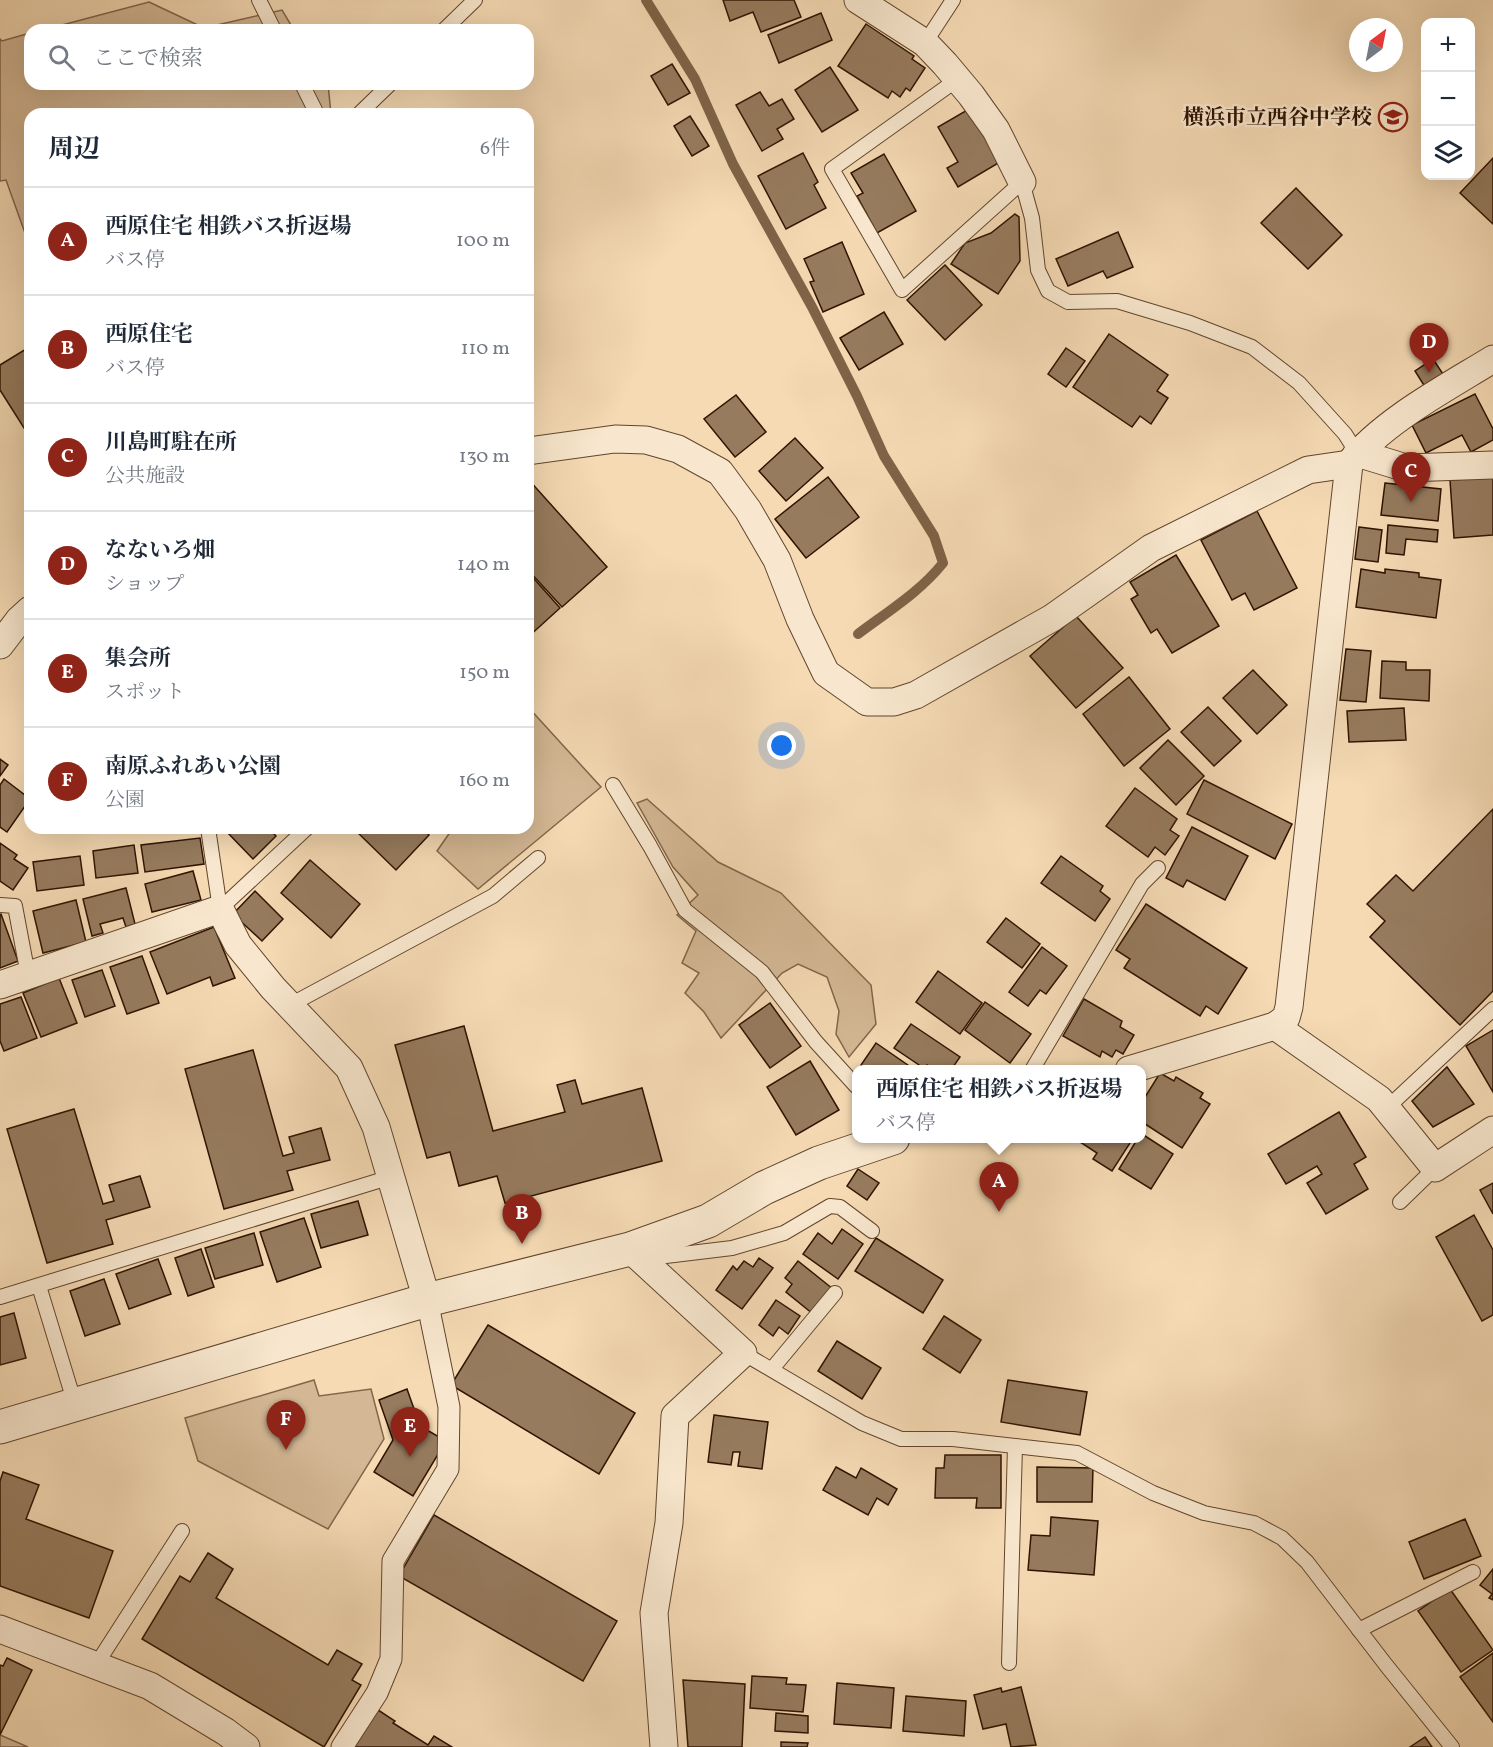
<!DOCTYPE html>
<html lang="ja">
<head>
<meta charset="utf-8">
<style>
	:root { --surface:#fff; --page:#f6f6f7; --text:#1f2937; --muted:#747a83; --line:#e0e1e3; --accent:#8f2418 }
	body { margin:0; font-family:Vollkorn,"Noto Serif JP",serif; background:var(--page); color:var(--text) }
	.controls { position:absolute; right:18px; top:18px; display:grid; overflow:hidden; border-radius:12px; box-shadow:0 6px 24px #0002 }
	.controls button { width:54px; height:54px; display:grid; place-items:center; padding:0; border:0; border-bottom:2px solid var(--line); background:var(--surface); color:var(--text); font:30px sans-serif }
	.compass { position:absolute; left:1349px; top:18px; width:54px; height:54px; border-radius:50%; background:var(--surface); box-shadow:0 6px 24px #0002; rotate:32deg }
	.you { position:absolute; left:782px; top:746px; width:21px; height:21px; margin:-15px; border:4px solid #fff; border-radius:50%; background:#1a73e8; box-shadow:0 0 0 9px #1a73e833 }
	.badge { display:grid; place-items:center; width:39px; height:39px; border-radius:50%; background:var(--accent); color:#fff; font-size:20px; font-weight:700 }
	.pin { position:absolute; translate:-50% -50px; filter:drop-shadow(0 2px 3px #0008) }
	.pin::after { content:''; position:absolute; top:32px; width:21px; height:18px; background:inherit; clip-path:polygon(0 0,100% 0,50% 100%) }
	.popup { position:absolute; left:852px; top:1065px; width:294px; height:78px; box-sizing:border-box; display:grid; place-content:center; border-radius:12px; background:var(--surface); filter:drop-shadow(0 2px 4px #0005); font-size:20px; white-space:nowrap; color:var(--muted) }
	.popup b { font-size:22px; color:var(--text) }
	.popup::after { content:''; position:absolute; left:50%; top:100%; margin-left:-12px; border:12px solid transparent; border-top-color:var(--surface) }
	.list { margin:0; padding:0; list-style:none }
	h2 { display:flex; justify-content:space-between; align-items:center; height:78px; margin:0; padding:0 24px; font-size:26px }
	h2 small { font-size:20px; font-weight:400; color:var(--muted) }
	.list li { display:grid; grid-template-columns:39px 1fr auto; gap:18px; align-items:center; box-sizing:border-box; height:108px; padding:0 24px; border-top:2px solid var(--line) }
	.list b { display:block; font-size:22px; white-space:nowrap }
	.list p { margin:0; font-size:20px; white-space:nowrap; color:var(--muted) }
	.list em { font-size:20px; font-style:normal; color:var(--muted) }
	.icon { flex:none; width:33px; height:33px; fill:none; stroke:currentColor; stroke-width:2; stroke-linecap:round; stroke-linejoin:round }
	.map { position:relative; flex:none; width:1493px; height:1747px; overflow:hidden }
	.search { position:absolute; background:var(--surface); box-shadow:0 6px 24px #0002; left:24px; top:24px; width:510px; height:66px; display:flex; align-items:center; gap:15px; box-sizing:border-box; padding:0 21px; border-radius:18px; color:var(--muted); font-size:22px }
	.panel { position:absolute; background:var(--surface); box-shadow:0 6px 24px #0002; left:24px; top:108px; width:510px; height:726px; border-radius:18px }
	.map>svg:first-child { display:block }
</style>
</head>
<body>
<div class="map">
<svg width="1493" height="1747" viewBox="0 0 1493 1747">
	<rect width="100%" height="100%" fill="#f5dab4"/>
	<filter id="stains"><feTurbulence type="fractalNoise" baseFrequency=".00333" numOctaves="4"/><feColorMatrix values="0 0 0 0 .2 0 0 0 0 .09 0 0 0 0 .02 0 0 0 .5 -.17"/></filter>
	<radialGradient id="worn" r=".72"><stop offset=".6" stop-color="#630" stop-opacity="0"/><stop offset="1" stop-color="#630" stop-opacity=".3"/></radialGradient>
	<g fill="#d4b895" stroke="#82664a" stroke-width="1.5">
		<polygon points="149,2 204,28 282,10 294,30 43,30"/>
		<polygon points="30,33 30,84 328,84 331,114 30,114 30,247 6,180 0,181 0,39 2,41"/>
		<polygon points="528,707 601,787 478,889 437,851 453,828 528,828"/>
		<polygon points="647,799 718,862 781,893 871,985 876,1024 849,1057 836,1034 839,1011 827,977 798,964 782,973 721,1038 704,1012 685,993 699,973 682,963 696,931 677,915 698,895 673,867 637,803"/>
		<polygon points="314,1380 319,1396 371,1389 384,1439 328,1529 198,1461 185,1418"/>
		<polygon points="0,1735 28,1747 0,1747"/>
	</g>
	<g fill="none" stroke-linecap="round" stroke-linejoin="round">
		<path stroke="#7e6347" stroke-width="10" d="M 646,0 L 695,79 L 733,164 L 812,307 L 857,396 L 884,456 L 934,536 L 943,563 C 920,592 887,612 858,634"/>
	</g>
	<g fill="#967b5e" stroke="#301400" stroke-width="1.5">
		<polygon points="723,0 794,0 801,17 761,32 753,12 730,21"/>
		<polygon points="821,13 832,40 779,63 768,35"/>
		<polygon points="866,24 914,56 912,59 925,68 910,91 906,88 900,97 892,91 888,98 838,66"/>
		<polygon points="672,64 690,93 668,105 651,76"/>
		<polygon points="830,67 858,110 822,132 795,90"/>
		<polygon points="760,92 769,106 782,99 794,119 777,129 783,139 762,151 736,105"/>
		<polygon points="969,109 1000,162 958,187 947,168 958,162 938,127"/>
		<polygon points="690,116 709,146 692,156 674,126"/>
		<polygon points="803,153 818,182 814,185 826,208 786,229 758,176"/>
		<polygon points="884,154 916,211 877,233 857,196 863,193 851,173"/>
		<polygon points="1493,158 1493,224 1460,193"/>
		<polygon points="1296,188 1342,235 1308,269 1261,223"/>
		<polygon points="1015,214 1019,217 1020,261 998,294 951,264 965,243 991,233"/>
		<polygon points="1118,232 1133,267 1107,278 1103,271 1068,286 1056,259"/>
		<polygon points="842,242 864,294 823,312 810,282 814,281 804,259"/>
		<polygon points="945,265 982,305 945,340 907,300"/>
		<polygon points="884,312 903,344 859,370 840,338"/>
		<polygon points="1109,334 1168,375 1157,391 1168,398 1151,424 1140,416 1132,427 1073,387"/>
		<polygon points="1066,348 1085,361 1066,387 1048,374"/>
		<polygon points="26,349 30,355 30,424 24,428 0,390 0,365"/>
		<polygon points="1433,359 1443,374 1425,387 1415,371"/>
		<polygon points="1475,394 1493,429 1493,440 1471,452 1462,435 1426,453 1412,425"/>
		<polygon points="736,395 766,432 735,457 704,419"/>
		<polygon points="795,438 823,468 786,501 759,471"/>
		<polygon points="828,477 859,517 806,558 775,519"/>
		<polygon points="1493,477 1493,535 1454,538 1450,480"/>
		<polygon points="528,479 607,567 562,607 528,570"/>
		<polygon points="1385,483 1441,489 1438,521 1381,515"/>
		<polygon points="1257,511 1297,588 1254,610 1245,593 1232,600 1201,540"/>
		<polygon points="1388,525 1438,530 1437,542 1406,539 1404,555 1386,553"/>
		<polygon points="1359,527 1382,530 1378,562 1355,559"/>
		<polygon points="1176,555 1219,626 1172,653 1157,629 1151,633 1131,599 1138,595 1130,582"/>
		<polygon points="1361,569 1385,573 1385,569 1419,573 1419,577 1441,580 1436,618 1356,607"/>
		<polygon points="528,572 560,608 528,637"/>
		<polygon points="1076,616 1123,668 1076,708 1030,656"/>
		<polygon points="1346,649 1371,651 1366,702 1340,700"/>
		<polygon points="1382,661 1406,662 1406,670 1430,670 1429,701 1380,698"/>
		<polygon points="1253,670 1287,705 1257,734 1223,698"/>
		<polygon points="1129,677 1170,729 1124,766 1083,714"/>
		<polygon points="1208,707 1241,741 1214,766 1181,732"/>
		<polygon points="1404,708 1406,740 1349,742 1347,711"/>
		<polygon points="1168,740 1204,776 1176,805 1140,768"/>
		<polygon points="0,759 8,765 0,776"/>
		<polygon points="4,779 30,799 7,832 0,827 0,785"/>
		<polygon points="1204,780 1292,824 1275,859 1187,814"/>
		<polygon points="1135,788 1177,819 1170,830 1179,836 1165,855 1155,847 1148,857 1106,826"/>
		<polygon points="1493,809 1493,991 1460,1025 1370,937 1385,921 1367,904 1396,875 1413,891"/>
		<polygon points="1192,827 1248,856 1225,900 1187,880 1183,887 1166,878"/>
		<polygon points="232,828 268,828 276,836 253,859 227,832"/>
		<polygon points="353,828 422,828 429,835 396,870"/>
		<polygon points="200,838 204,864 145,872 141,845"/>
		<polygon points="0,843 17,855 14,859 28,868 13,890 0,881"/>
		<polygon points="134,845 138,873 96,878 93,851"/>
		<polygon points="80,856 84,885 37,891 33,862"/>
		<polygon points="1061,856 1103,886 1100,891 1110,899 1095,921 1041,883"/>
		<polygon points="310,860 360,904 331,938 281,893"/>
		<polygon points="193,871 201,900 152,912 145,884"/>
		<polygon points="126,888 135,924 126,927 123,918 100,924 103,933 92,936 83,899"/>
		<polygon points="255,891 283,919 262,941 233,914"/>
		<polygon points="76,900 86,942 43,953 33,911"/>
		<polygon points="1146,904 1247,968 1218,1014 1206,1006 1200,1016 1124,968 1130,959 1116,950"/>
		<polygon points="1,914 18,961 0,968 0,915"/>
		<polygon points="1006,918 1040,944 1022,968 987,942"/>
		<polygon points="214,927 235,978 213,986 210,977 167,994 150,952"/>
		<polygon points="1042,947 1067,966 1046,994 1040,990 1028,1006 1009,992"/>
		<polygon points="142,956 159,1003 127,1014 110,967"/>
		<polygon points="102,970 115,1006 85,1017 72,980"/>
		<polygon points="938,971 982,1003 960,1034 916,1002"/>
		<polygon points="59,978 77,1023 41,1037 23,993"/>
		<polygon points="21,997 37,1038 4,1051 0,1041 0,1004"/>
		<polygon points="1084,999 1122,1021 1120,1027 1134,1035 1123,1054 1116,1050 1112,1057 1102,1051 1100,1057 1063,1036"/>
		<polygon points="985,1002 1031,1034 1010,1063 965,1030"/>
		<polygon points="770,1003 801,1046 770,1068 739,1025"/>
		<polygon points="911,1024 960,1057 951,1070 944,1068 933,1070 927,1065 925,1069 894,1048"/>
		<polygon points="464,1026 493,1131 565,1112 557,1085 575,1080 582,1104 642,1088 662,1161 505,1203 497,1176 459,1186 450,1152 427,1158 395,1045"/>
		<polygon points="1493,1030 1493,1092 1466,1046"/>
		<polygon points="876,1043 915,1070 868,1070 861,1065"/>
		<polygon points="253,1050 283,1156 294,1153 289,1137 321,1128 330,1160 287,1171 293,1190 224,1209 185,1069"/>
		<polygon points="810,1061 839,1110 796,1135 767,1087"/>
		<polygon points="1447,1067 1474,1104 1433,1127 1412,1101"/>
		<polygon points="1160,1073 1174,1081 1176,1077 1203,1093 1200,1098 1210,1104 1182,1148 1142,1122 1142,1102"/>
		<polygon points="74,1109 103,1204 114,1201 109,1185 140,1176 150,1207 106,1220 113,1244 47,1263 7,1129"/>
		<polygon points="1339,1112 1366,1157 1354,1164 1368,1189 1326,1214 1307,1183 1322,1174 1317,1166 1286,1184 1268,1154"/>
		<polygon points="1142,1134 1173,1154 1151,1189 1119,1169 1138,1138 1142,1138"/>
		<polygon points="1074,1138 1123,1138 1130,1143 1112,1171 1093,1159 1097,1153"/>
		<polygon points="858,1169 879,1183 867,1200 847,1186"/>
		<polygon points="1493,1183 1493,1214 1480,1190"/>
		<polygon points="358,1201 368,1235 321,1248 311,1214"/>
		<polygon points="1474,1215 1493,1250 1493,1315 1482,1321 1436,1237"/>
		<polygon points="304,1218 321,1267 277,1282 260,1232"/>
		<polygon points="842,1229 863,1244 838,1279 803,1254 818,1233 832,1244"/>
		<polygon points="254,1233 263,1265 215,1279 205,1248"/>
		<polygon points="876,1238 943,1280 923,1313 855,1271"/>
		<polygon points="201,1249 214,1287 188,1296 175,1258"/>
		<polygon points="759,1258 773,1268 742,1309 716,1290 733,1266 737,1270 744,1261 753,1267"/>
		<polygon points="158,1259 171,1294 129,1309 116,1274"/>
		<polygon points="798,1261 833,1289 813,1314 786,1292 792,1284 785,1278"/>
		<polygon points="104,1279 120,1324 85,1336 70,1291"/>
		<polygon points="776,1300 800,1316 788,1334 779,1327 773,1336 759,1325"/>
		<polygon points="14,1313 26,1358 0,1365 0,1317"/>
		<polygon points="944,1316 981,1340 960,1373 923,1349"/>
		<polygon points="488,1325 635,1413 599,1474 451,1385"/>
		<polygon points="837,1341 881,1368 862,1399 818,1371"/>
		<polygon points="1008,1380 1087,1392 1080,1435 1001,1422"/>
		<polygon points="407,1389 420,1426 446,1441 413,1496 374,1472 393,1440 379,1400"/>
		<polygon points="714,1415 768,1422 762,1469 738,1466 740,1452 733,1452 731,1465 708,1462"/>
		<polygon points="945,1455 1001,1455 1001,1508 976,1508 977,1498 935,1498 936,1468 944,1468"/>
		<polygon points="836,1467 856,1478 861,1468 897,1489 888,1505 877,1498 868,1515 823,1490"/>
		<polygon points="1037,1467 1093,1468 1092,1502 1037,1502"/>
		<polygon points="3,1472 39,1485 26,1519 113,1551 89,1618 0,1586 0,1481"/>
		<polygon points="434,1515 617,1621 583,1681 399,1576"/>
		<polygon points="1051,1517 1098,1521 1094,1575 1028,1570 1031,1535 1050,1536"/>
		<polygon points="1465,1519 1481,1556 1424,1579 1409,1542"/>
		<polygon points="208,1553 233,1569 216,1598 328,1665 337,1650 362,1664 352,1680 361,1685 324,1747 142,1639 180,1576 190,1582"/>
		<polygon points="1493,1569 1493,1600 1489,1598 1492,1594 1480,1585"/>
		<polygon points="1450,1589 1493,1650 1461,1672 1418,1611"/>
		<polygon points="1493,1653 1493,1722 1460,1677"/>
		<polygon points="7,1658 32,1670 0,1735 0,1665 3,1666"/>
		<polygon points="752,1676 787,1678 786,1684 806,1685 803,1712 750,1708"/>
		<polygon points="683,1680 745,1684 742,1747 688,1747"/>
		<polygon points="837,1683 894,1688 891,1728 834,1724"/>
		<polygon points="1021,1687 1036,1745 1011,1747 1006,1724 983,1729 974,1695 1001,1688 1002,1692"/>
		<polygon points="906,1696 966,1701 964,1736 903,1731"/>
		<polygon points="375,1708 395,1721 393,1723 428,1745 434,1736 452,1747 351,1747"/>
		<polygon points="776,1713 808,1716 808,1733 775,1731"/>
		<polygon points="1425,1737 1432,1747 1410,1747"/>
		<polygon points="781,1742 808,1743 807,1747 781,1747"/>
	</g>
	<g fill="none" stroke-linecap="round" stroke-linejoin="round">
		<g stroke="#61462d" stroke-width="16">
			<g id="service">
				<polyline points="259,0 274,30"/>
				<polyline points="444,30 475,0"/>
				<polyline points="925,43 953,0"/>
				<polyline points="958,79 832,169 902,290 1022,182 1032,218 1038,270 1048,291 1068,302 1117,301 1190,323 1252,347 1299,383 1345,434 1357,453"/>
				<polyline points="302,84 317,114"/>
				<polyline points="359,114 390,84"/>
				<polyline points="613,785 650,846 685,910 762,972 816,1042 856,1086"/>
				<polyline points="208,828 220,909"/>
				<polyline points="0,905 15,906 28,975"/>
				<polyline points="220,909 307,828"/>
				<polyline points="290,1005 493,896 538,858"/>
				<polyline points="1032,1070 1142,884 1158,868"/>
				<polyline points="1387,1108 1493,1009"/>
				<polyline points="1400,1202 1435,1168"/>
				<polyline points="641,1259 732,1248 784,1233 830,1206 840,1207 872,1231"/>
				<polyline points="39,1286 75,1404"/>
				<polyline points="0,1297 391,1177"/>
				<polyline points="743,1353 862,1423 901,1439 953,1439 1077,1453 1153,1493 1204,1513 1254,1523 1282,1538 1307,1562 1386,1665 1452,1747"/>
				<polyline points="772,1369 835,1293"/>
				<polyline points="1359,1630 1473,1572"/>
				<polyline points="1009,1663 1015,1446"/>
				<polyline points="96,1665 182,1531"/>
			</g>
		</g>
		<g stroke="#61462d" stroke-width="23">
			<polyline id="pedestrian" points="342,1747 377,1693 391,1659 393,1561 448,1469 449,1407 427,1300"/>
		</g>
		<g stroke="#61462d" stroke-width="29">
			<g id="minor">
				<polyline points="858,0 925,43 945,64 971,95 996,130 1022,182"/>
				<polyline points="528,451 615,439 646,440 678,449 720,472 748,510 777,560 800,619 826,673 867,702 894,702 916,695 1052,618 1151,548 1308,470 1349,464"/>
				<polyline points="1357,453 1406,468 1493,465"/>
				<polyline points="0,645 19,620 30,610"/>
				<polyline points="0,985 220,909 238,945 273,988 349,1068 376,1127 427,1300"/>
				<polyline points="1275,1026 1379,1099 1435,1168 1493,1130"/>
				<path d="M 1129,1070 L 1275,1026 L 1286,1018 L 1289,1007 L 1349,464 C 1383,421 1446,388 1493,359"/>
				<polyline points="630,1249 743,1353 675,1416 669,1523 654,1613 664,1747"/>
				<polyline points="0,1629 150,1686 226,1732 246,1747"/>
			</g>
		</g>
		<g stroke="#61462d" stroke-width="35">
			<polyline id="tertiary" points="0,1427 427,1300 630,1249 708,1221 764,1188 819,1163 893,1138"/>
		</g>
		<use href="#service" stroke="#f8e7ce" stroke-width="14"/>
		<use href="#pedestrian" stroke="#f8e7ce" stroke-width="21"/>
		<use href="#minor" stroke="#f8e7ce" stroke-width="27"/>
		<use href="#tertiary" stroke="#f8e7ce" stroke-width="33"/>
	</g>
	<defs>
		<g id="school-ring" transform="scale(1.5)"><circle r="9.5" fill="#f8e7ce" stroke="#8f2418" stroke-width="1.5"/><path d="M0-5L7-2L0 1L-7-2ZM-4 1L0 2.5L4 1V4Q0 6-4 4Z" fill="#8f2418"/></g>
	</defs>
	<g fill-rule="evenodd">
		<use href="#school-ring" x="1393" y="117"/>
	</g>
	<g text-anchor="middle" stroke-width="5" stroke-linejoin="round" paint-order="stroke">
		<g font-size="21" font-weight="bold" fill="#301400" stroke="#f8e7ce" text-anchor="end">
			<text x="1372" y="124">横浜市立西谷中学校</text>
		</g>
	</g>
	<rect width="100%" height="100%" filter="url(#stains)"/>
	<rect width="100%" height="100%" fill="url(#worn)"/>
</svg>
<div class="controls">
<button>+</button>
<button>−</button>
<button><svg class="icon" aria-label="layers" viewBox="0 0 24 24"><path d="M12 4l9 5-9 5-9-5zM3 14l9 5 9-5"/></svg></button>
</div>
<svg class="compass" viewBox="-18 -18 36 36"><path d="M0-13l5 13h-10z" fill="#e53935"/><path d="M0 13l5-13h-10z" fill="#747a83"/></svg>
<div class="you"></div>
<div class="pin badge" style="left:999px;top:1212px">A</div>
<div class="popup"><b>西原住宅 相鉄バス折返場</b>バス停</div>
<div class="pin badge" style="left:522px;top:1244px">B</div>
<div class="pin badge" style="left:1411px;top:502px">C</div>
<div class="pin badge" style="left:1429px;top:373px">D</div>
<div class="pin badge" style="left:410px;top:1457px">E</div>
<div class="pin badge" style="left:286px;top:1450px">F</div>
<div class="search"><svg class="icon" aria-label="search" viewBox="0 0 24 24"><circle cx="10" cy="10" r="6"/><path d="M15 15l6 6"/></svg>ここで検索</div>
<section class="panel">
<h2>周辺<small>6件</small></h2>
<ul class="list">
<li><span class="badge">A</span><div><b>西原住宅 相鉄バス折返場</b><p>バス停</p></div><em>100 m</em></li>
<li><span class="badge">B</span><div><b>西原住宅</b><p>バス停</p></div><em>110 m</em></li>
<li><span class="badge">C</span><div><b>川島町駐在所</b><p>公共施設</p></div><em>130 m</em></li>
<li><span class="badge">D</span><div><b>なないろ畑</b><p>ショップ</p></div><em>140 m</em></li>
<li><span class="badge">E</span><div><b>集会所</b><p>スポット</p></div><em>150 m</em></li>
<li><span class="badge">F</span><div><b>南原ふれあい公園</b><p>公園</p></div><em>160 m</em></li>
</ul>
</section>
</div>
</body>
</html>
